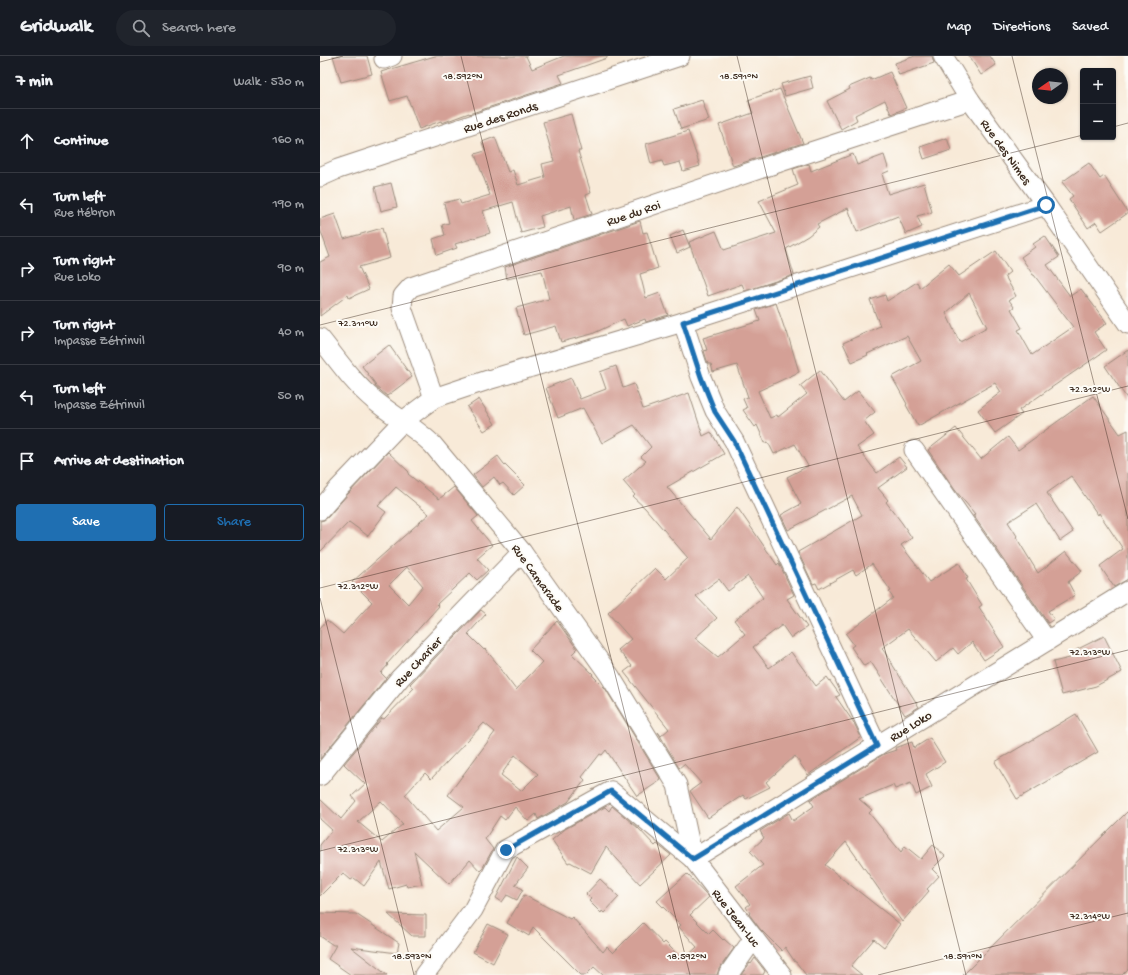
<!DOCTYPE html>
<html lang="en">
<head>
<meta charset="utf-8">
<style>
	:root { --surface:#171b24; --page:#20242c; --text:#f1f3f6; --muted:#9ea1a6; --line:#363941; --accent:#1f6fb2 }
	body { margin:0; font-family:"Gochi Hand",sans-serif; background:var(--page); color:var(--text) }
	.controls { position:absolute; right:12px; top:12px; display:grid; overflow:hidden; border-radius:4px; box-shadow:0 1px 3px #0004 }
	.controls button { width:36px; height:36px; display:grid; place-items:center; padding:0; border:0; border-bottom:1px solid var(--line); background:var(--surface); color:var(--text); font:20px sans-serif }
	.compass { position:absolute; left:712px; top:12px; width:36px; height:36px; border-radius:50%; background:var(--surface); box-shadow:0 1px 3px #0004; rotate:256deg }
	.stop { position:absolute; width:12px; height:12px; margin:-9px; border:3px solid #1f6fb2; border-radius:50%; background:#fff }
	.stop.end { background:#1f6fb2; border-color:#fff; box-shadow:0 1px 4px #0008 }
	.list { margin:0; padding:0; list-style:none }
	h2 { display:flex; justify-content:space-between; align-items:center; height:52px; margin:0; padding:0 16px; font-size:17px }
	h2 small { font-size:13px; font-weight:400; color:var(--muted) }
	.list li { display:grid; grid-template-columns:26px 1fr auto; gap:12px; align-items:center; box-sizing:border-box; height:64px; padding:0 16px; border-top:1px solid var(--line) }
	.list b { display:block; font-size:15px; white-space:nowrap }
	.list p { margin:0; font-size:13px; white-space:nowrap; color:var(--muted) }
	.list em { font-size:13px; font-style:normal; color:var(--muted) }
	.actions { display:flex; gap:8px; padding:12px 16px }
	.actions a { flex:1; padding:9px 0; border:1px solid var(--accent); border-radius:4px; text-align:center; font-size:14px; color:var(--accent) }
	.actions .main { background:var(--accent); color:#fff }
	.icon { flex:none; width:22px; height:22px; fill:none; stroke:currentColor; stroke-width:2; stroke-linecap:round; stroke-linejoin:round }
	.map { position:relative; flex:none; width:808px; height:919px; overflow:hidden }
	header { display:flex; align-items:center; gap:24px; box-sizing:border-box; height:56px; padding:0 20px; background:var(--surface); border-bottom:1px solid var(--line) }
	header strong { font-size:19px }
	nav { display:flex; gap:22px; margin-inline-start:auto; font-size:14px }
	.search { width:280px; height:36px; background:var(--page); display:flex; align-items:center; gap:10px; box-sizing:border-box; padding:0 14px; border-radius:22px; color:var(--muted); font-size:15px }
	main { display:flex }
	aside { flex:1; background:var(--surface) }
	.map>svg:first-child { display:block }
</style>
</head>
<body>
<header>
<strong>Gridwalk</strong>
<div class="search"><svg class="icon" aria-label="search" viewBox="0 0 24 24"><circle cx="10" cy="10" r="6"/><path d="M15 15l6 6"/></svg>Search here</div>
<nav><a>Map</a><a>Directions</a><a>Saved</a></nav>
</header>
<main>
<aside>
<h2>7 min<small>Walk · 530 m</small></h2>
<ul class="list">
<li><svg class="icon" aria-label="ahead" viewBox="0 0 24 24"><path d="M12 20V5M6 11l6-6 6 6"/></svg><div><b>Continue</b></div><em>160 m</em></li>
<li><svg class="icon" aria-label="left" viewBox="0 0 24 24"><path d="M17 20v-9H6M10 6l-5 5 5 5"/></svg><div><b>Turn left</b><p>Rue Hébron</p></div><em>190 m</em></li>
<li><svg class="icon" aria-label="right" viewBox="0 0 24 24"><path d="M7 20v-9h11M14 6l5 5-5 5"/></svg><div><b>Turn right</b><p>Rue Loko</p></div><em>90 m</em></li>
<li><svg class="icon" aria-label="right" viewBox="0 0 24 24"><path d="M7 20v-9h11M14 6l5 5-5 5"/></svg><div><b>Turn right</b><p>Impasse Zétrinvil</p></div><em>40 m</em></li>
<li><svg class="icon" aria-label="left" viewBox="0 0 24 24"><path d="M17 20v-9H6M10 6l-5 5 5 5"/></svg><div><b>Turn left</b><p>Impasse Zétrinvil</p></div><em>50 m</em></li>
<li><svg class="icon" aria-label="arrive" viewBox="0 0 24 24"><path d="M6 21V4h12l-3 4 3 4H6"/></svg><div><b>Arrive at destination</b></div></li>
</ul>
<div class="actions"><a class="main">Save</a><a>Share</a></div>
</aside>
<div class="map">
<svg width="808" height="919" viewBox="0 0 808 919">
	<rect width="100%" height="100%" fill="#fdfcf7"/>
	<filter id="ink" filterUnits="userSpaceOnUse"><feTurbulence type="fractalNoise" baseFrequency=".025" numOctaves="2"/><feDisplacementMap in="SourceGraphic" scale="8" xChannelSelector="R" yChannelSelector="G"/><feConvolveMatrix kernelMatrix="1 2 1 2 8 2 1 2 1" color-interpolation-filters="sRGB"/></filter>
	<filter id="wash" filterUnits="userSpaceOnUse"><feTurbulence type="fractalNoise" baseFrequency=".012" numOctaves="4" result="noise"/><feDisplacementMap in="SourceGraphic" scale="16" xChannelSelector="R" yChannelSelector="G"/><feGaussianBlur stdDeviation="0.9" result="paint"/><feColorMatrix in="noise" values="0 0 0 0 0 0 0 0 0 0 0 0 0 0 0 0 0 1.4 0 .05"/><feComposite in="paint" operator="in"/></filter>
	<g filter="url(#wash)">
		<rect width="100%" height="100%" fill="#f8ead8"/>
		<g id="blocks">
			<g fill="#d4a096" fill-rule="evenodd">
				<polygon points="13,0 47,0 52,18 21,26"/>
				<polygon points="115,0 206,0 212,13 244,0 287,0 287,2 239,19 243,27 149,58 149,57 122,67 121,65 99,73 87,40 70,45 61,16"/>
				<polygon points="595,0 612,0 614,7 579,19 575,7"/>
				<polygon points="649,0 670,0 676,9 661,19"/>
				<polygon points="570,16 586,52 571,58 565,44 535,59 537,64 521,73 507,45 530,33 529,31 550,22 551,24"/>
				<polygon points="490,20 493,32 465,40 461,28"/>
				<polygon points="460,33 483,87 413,110 399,69 433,57 428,44"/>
				<polygon points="382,44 389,64 361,73 354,53"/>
				<polygon points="251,58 261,95 258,95 271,137 266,139 272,158 254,164 251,150 220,160 223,171 201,177 193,146 163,155 170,177 135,188 137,192 117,199 113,183 125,179 122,169 129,167 124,147 139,143 141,148 170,139 155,98 165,95 162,86 175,81 188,116 193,114 198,129 225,121 222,108 234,105 223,66"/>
				<polygon points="368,75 380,110 363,115 360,106 344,110 342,105 331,108 326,88"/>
				<polygon points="627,82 631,94 604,103 600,91"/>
				<polygon points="533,98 537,109 564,99 569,115 562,118 568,138 604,127 612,156 597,160 602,171 586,178 578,160 537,176 528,152 497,168 499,171 488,180 466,193 474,219 425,235 422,228 388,240 369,186 396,175 404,194 456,177 439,145 478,129 473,113 489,108 491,115"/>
				<polygon points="769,107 780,123 784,120 808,157 782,175 776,166 768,172 749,143 753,140 742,126"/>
				<polygon points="71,127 77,151 61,155 55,131"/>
				<polygon points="15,158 24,183 62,172 70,202 39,211 49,233 29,242 28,239 0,260 0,206 10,201 0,173 0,163"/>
				<polygon points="320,165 323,177 327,176 338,212 320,218 326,242 340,237 348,259 326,266 325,263 307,270 304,263 272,278 241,286 236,270 204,279 196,252 229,243 222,215 187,223 185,211"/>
				<polygon points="363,174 370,191 357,197 350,180"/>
				<path d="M 725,180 L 739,201 L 727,209 L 750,240 L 761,233 L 787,267 L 774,276 L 786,294 L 699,354 L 702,358 L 675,377 L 658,354 L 681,336 L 675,327 L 598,370 L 586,349 L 587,348 L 572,321 L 601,305 L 587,280 L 547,298 L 548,299 L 532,306 L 523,287 L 560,270 L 550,244 L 565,239 L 567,245 L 597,226 L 600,232 L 629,208 L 639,220 L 676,195 L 690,216 L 685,220 L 696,240 L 689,244 L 694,251 L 691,253 L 702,272 L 698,274 L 712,299 L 753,271 L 714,219 L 713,219 L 701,201 L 715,191 L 713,188 ZM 649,237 L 667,271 L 640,286 L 639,283 L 638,283 L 626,257 Z"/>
				<polygon points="456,247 466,277 467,276 479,316 438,335 450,362 457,359 458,361 487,338 480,330 500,314 524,346 538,335 555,356 544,365 554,379 537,391 557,417 579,401 587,411 558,432 568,444 566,446 582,467 592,482 581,489 609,526 639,507 648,522 646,523 662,549 659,551 684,591 664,604 652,586 638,598 633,592 616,606 588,573 562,592 599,651 585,659 551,606 544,610 531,591 534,589 526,578 573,542 569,536 571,535 552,508 536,519 533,514 499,533 496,527 493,528 478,496 542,459 532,440 468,474 461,459 481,448 467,421 488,410 475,388 454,398 448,386 445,387 437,369 435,371 423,354 427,352 423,343 428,341 417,309 393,316 391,308 388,308 384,295 387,294 383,282 440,265 436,254"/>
				<polygon points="69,289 92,321 67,340 55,330 56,329 42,310"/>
				<polygon points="808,294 808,344 785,310"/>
				<path d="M 296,310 L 303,332 L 314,328 L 323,353 L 369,337 L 383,380 L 391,376 L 404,398 L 347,431 L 391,483 L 417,451 L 457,509 L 459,507 L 474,539 L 467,543 L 487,571 L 471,582 L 462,569 L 433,591 L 449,612 L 471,596 L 496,630 L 507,621 L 520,639 L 516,641 L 534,667 L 541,681 L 488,719 L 475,700 L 446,726 L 450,731 L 426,743 L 423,739 L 388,762 L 370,735 L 381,727 L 364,708 L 359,712 L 338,676 L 341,680 L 349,673 L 304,616 L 312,610 L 298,594 L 311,583 L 288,557 L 335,512 L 346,523 L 368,502 L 325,452 L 313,441 L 315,439 L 303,425 L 326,405 L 321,401 L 331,391 L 314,369 L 282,387 L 263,352 L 238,362 L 226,332 L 251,322 L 260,343 L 286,333 L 280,316 ZM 428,520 L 443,542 L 414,564 L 425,578 L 398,601 L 375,582 L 397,562 L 376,540 L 399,523 L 408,535 Z"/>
				<polygon points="773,340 800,378 808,374 808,523 794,531 780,510 803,493 779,457 778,459 751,420 727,437 753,476 740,485 716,448 688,466 697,480 696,481 718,517 746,495 762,515 748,526 755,539 728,555 734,563 728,567 653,459 655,458 635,434 608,394 636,372 661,403 688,381 698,394"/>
				<polygon points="159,343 175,368 164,375 147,351"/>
				<path d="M 68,396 L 89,416 L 88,418 L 119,443 L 134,431 L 158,460 L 152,465 L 172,489 L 157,502 L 168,514 L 157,524 L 150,517 L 117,548 L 119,550 L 67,608 L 68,609 L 61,617 L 66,622 L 0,703 L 0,572 L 7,564 L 23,578 L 52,546 L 32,526 L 109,458 L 76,431 L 58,450 L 66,456 L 48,480 L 29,466 L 0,496 L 0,465 L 4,464 L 8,461 L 28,438 ZM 87,511 L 103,530 L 88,548 L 69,529 Z"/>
				<polygon points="178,400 184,408 205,429 194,439 183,427 180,429 174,421 162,431 153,419"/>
				<path d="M 161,554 L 166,558 L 148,578 L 164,594 L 165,593 L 181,612 L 180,613 L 196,634 L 222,606 L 210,594 L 237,565 L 257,593 L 252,598 L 273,618 L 272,619 L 285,632 L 341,724 L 317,740 L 286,694 L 282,699 L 280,698 L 262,721 L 265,724 L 248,746 L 218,763 L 216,758 L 208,765 L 195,751 L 185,764 L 180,760 L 165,783 L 173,793 L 162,813 L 160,815 L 150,804 L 129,828 L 94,795 L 102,828 L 87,831 L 86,828 L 69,833 L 61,806 L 44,830 L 34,822 L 31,824 L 23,817 L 0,840 L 0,789 L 12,774 L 0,763 L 0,743 L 21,763 L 36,745 L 32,740 L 45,728 L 24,708 L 62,662 L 64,663 L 94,632 L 90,628 ZM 164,667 L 175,676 L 128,739 L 144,751 L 116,775 L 85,739 L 105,717 L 111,723 ZM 195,699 L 218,718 L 201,735 L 181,719 ZM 61,745 L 83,768 L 62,786 L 38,766 Z"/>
				<polygon points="784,580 802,616 776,630 742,639 733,606 758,600 756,594"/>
				<polygon points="756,658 778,696 697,743 675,706"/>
				<polygon points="610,682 625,706 606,718 612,731 596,739 591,727 575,733 573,729 539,743 552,754 549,757 581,796 585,790 601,803 613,789 625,800 612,813 619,820 607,833 609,835 582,866 526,786 505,809 580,868 564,891 554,883 531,910 542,919 486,919 476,906 475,906 465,891 462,895 440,873 429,858 430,857 426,851 430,848 416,830 443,809 430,795 444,782 440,775 469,757 473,765 494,750 490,744 564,698 576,694 575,692 592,686 594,692"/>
				<polygon points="292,750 318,772 335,790 337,788 351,799 320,828 286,791 271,817 250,806 248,807 232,784 245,773 285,751 289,755"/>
				<polygon points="808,755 808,913 802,919 643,919"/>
				<polygon points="197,801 208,812 195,829 203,833 197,844 187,839 182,846 176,842"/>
				<polygon points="367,818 389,841 370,859 389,878 393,874 403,884 404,883 414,892 399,913 397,919 283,919 274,911 266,919 261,919 213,871 209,880 187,867 204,839 250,863 252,861 283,896 287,891 293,897 323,867 343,888 345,886 363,904 377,891 359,871 361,869 337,845"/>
				<polygon points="280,823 299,841 284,857 282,855 281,857 269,845 271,843 266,838"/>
				<polygon points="0,857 36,858 79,887 77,897 31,891 67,919 31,919 8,903 16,889 13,889 0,880"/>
				<polygon points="68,858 106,859 106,880 92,880"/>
				<polygon points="168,868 188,878 173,907 153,896"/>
				<polygon points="435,902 445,915 443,919 421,919 430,907 431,908"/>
			</g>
		</g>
	</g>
	<g filter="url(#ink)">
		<use href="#blocks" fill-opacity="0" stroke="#9a8a7b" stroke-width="1"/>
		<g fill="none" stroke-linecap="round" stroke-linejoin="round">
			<g stroke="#9a8a7b" stroke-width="21">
				<g id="minor">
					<polyline points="623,0 650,44 726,149 808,268"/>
					<polyline points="64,3 72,0"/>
					<polyline points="0,121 18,113 360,0"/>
					<polyline points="363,266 381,321 395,355 414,385 557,690"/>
					<path d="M 0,282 C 17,303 33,327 54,344 C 73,360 95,371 113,389 L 202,496 L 290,620 L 357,729 L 373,803"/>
					<polyline points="114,342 82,252 83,240 91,231 463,105 650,44"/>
					<polyline points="594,394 727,585"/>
					<polyline points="0,454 20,431 83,365 114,342 168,324 363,266 726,149"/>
					<polyline points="0,720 80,622 202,496"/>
					<polyline points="373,803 808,535"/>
					<polyline points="104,919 153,854 185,794 291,735 373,803 462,919"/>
					<polyline points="408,919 434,882"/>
				</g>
			</g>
			<use href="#minor" stroke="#fff" stroke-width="19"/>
		</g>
	</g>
	<g fill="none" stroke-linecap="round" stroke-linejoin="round" filter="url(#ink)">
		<polyline stroke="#1f6fb2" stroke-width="5" points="186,794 291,735 373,803 557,690 414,385 395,356 381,321 363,266 726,149"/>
	</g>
	<path fill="none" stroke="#3b2a1e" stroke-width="1" stroke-opacity="0.45" d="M 141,0 L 370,919M 417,0 L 646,919M 692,0 L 808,463M 0,6 L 23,0M 793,71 L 808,67M 0,269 L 763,79M 0,532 L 808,330M 0,542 L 94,919M 0,795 L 808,594M 558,919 L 808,857"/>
	<g text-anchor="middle" stroke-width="4" stroke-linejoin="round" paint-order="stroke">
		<g font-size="13" fill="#3b2a1e" stroke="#fdfcf7">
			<text transform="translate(180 60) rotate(-18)" y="5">Rue des Ronds</text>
			<text transform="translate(687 95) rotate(54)" y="5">Rue des Nimes</text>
			<text transform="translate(313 156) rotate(-19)" y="5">Rue du Roi</text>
			<text transform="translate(219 521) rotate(54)" y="5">Rue Camarade</text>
			<text transform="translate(97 605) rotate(-47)" y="5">Rue Charier</text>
			<text transform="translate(590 669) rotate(-32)" y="5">Rue Loko</text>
			<text transform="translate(417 861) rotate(52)" y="5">Rue Jean-Luc</text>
		</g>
	</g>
	<g font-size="10" text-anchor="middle" fill="#3b2a1e" stroke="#fdfcf7" stroke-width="4" stroke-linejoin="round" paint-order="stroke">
		<text x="143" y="23">18.592°N</text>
		<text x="419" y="23">18.591°N</text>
		<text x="38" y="270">72.311°W</text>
		<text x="770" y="336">72.312°W</text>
		<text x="38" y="533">72.312°W</text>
		<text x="770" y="599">72.313°W</text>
		<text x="38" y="796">72.313°W</text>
		<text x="770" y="863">72.314°W</text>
		<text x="92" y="903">18.593°N</text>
		<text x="367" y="903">18.592°N</text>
		<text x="643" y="903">18.591°N</text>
	</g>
</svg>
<div class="controls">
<button>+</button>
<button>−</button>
</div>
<svg class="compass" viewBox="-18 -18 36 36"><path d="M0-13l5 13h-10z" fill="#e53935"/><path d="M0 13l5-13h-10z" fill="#9ea1a6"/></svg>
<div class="stop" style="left:726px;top:149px"></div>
<div class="stop end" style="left:186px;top:794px"></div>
</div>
</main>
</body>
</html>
